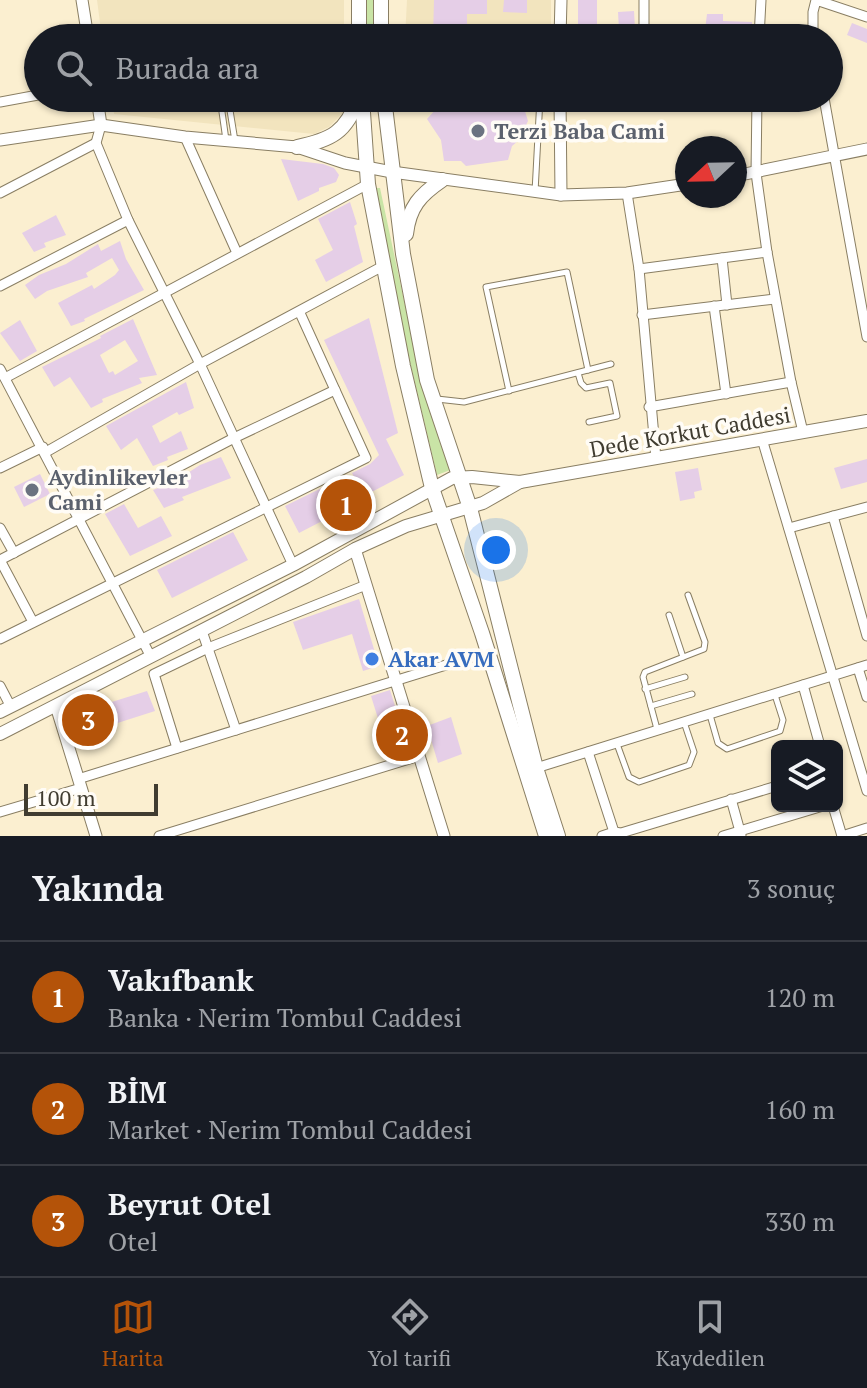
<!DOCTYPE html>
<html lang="tr">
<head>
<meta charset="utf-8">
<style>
	:root { --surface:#171b24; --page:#20242c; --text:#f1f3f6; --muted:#9ea1a6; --line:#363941; --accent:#b45309 }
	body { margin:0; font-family:"PT Serif",serif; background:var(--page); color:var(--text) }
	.controls { position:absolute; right:24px; bottom:24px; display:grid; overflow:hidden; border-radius:12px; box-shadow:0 2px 6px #0004 }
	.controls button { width:72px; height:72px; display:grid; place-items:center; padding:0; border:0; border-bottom:2px solid var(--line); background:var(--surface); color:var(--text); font:40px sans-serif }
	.compass { position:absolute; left:675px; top:136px; width:72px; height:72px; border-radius:50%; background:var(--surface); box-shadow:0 2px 6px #0004; rotate:248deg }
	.scale { position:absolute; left:24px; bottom:20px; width:134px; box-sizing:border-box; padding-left:8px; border:4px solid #403c30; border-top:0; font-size:22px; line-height:28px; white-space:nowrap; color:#403c30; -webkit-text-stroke:6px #fffcf6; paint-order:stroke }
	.you { position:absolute; left:496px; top:550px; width:28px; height:28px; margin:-20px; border:6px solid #fff; border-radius:50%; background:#1a73e8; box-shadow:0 0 0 12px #1a73e833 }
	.badge { display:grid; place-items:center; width:52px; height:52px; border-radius:50%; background:var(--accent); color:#fff; font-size:26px; font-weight:700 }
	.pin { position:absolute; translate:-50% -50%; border:4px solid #fff; box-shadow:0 2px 8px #0006 }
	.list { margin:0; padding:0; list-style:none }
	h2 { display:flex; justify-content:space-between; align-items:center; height:104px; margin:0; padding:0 32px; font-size:34px }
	h2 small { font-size:26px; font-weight:400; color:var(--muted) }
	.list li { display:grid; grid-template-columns:52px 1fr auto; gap:24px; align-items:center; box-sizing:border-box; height:112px; padding:0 32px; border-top:2px solid var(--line) }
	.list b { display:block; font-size:30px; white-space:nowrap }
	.list p { margin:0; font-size:26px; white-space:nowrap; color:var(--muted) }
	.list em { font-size:26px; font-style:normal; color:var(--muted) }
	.icon { flex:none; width:44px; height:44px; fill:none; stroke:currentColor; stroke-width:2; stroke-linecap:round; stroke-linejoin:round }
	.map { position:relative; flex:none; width:867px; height:836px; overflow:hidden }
	.search { position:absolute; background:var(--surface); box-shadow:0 2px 6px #0004; left:24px; right:24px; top:24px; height:88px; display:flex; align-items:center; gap:20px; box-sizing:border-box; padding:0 28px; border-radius:44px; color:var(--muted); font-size:30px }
	.sheet { height:440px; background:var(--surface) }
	nav { display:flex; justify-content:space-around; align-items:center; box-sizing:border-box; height:112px; border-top:2px solid var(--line); background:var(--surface); font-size:22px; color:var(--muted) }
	nav a { display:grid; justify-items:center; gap:4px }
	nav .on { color:var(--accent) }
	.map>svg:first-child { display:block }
</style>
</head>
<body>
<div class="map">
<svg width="867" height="836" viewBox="0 0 867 836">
	<rect width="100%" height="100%" fill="#fbefd0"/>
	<g fill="#f2e4be">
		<polygon points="97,0 344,0 344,38 102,38"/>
		<polygon points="407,0 551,0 551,38 405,38"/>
		<polygon points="112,98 344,98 344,112 329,127 314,134 114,114"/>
	</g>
	<g fill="#c9e4a6">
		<polygon points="365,0 374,0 373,38 366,38"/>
		<polygon points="376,188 380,188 419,371 433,421 453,469 437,475 402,329"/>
	</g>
	<g fill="#e5cee7" fill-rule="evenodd">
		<polygon points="434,0 487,0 487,14 467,14 467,30 453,30 453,37 433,37"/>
		<polygon points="504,0 527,0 527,13 503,12"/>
		<rect x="578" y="0" width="19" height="38"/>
		<polygon points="634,11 635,29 619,30 618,12"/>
		<polygon points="707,14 723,14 723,21 752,22 752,38 704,38"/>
		<polygon points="852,23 867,29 867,43 847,35"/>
		<polygon points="436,98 521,98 528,121 518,141 512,146 508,160 466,166 461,161 444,161 441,140 427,119 437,108"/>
		<polygon points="281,159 323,164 334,168 339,175 336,182 319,188 319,191 298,201"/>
		<polygon points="350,202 357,224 354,226 363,262 326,282 315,260 333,250 318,219"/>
		<polygon points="56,215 66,235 44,243 46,247 34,252 22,233"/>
		<polygon points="120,241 126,259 144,290 84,319 85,321 71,326 58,303 92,285 94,289 115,275 119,270 112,258 86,273 88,277 47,291 35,299 25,285 39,275 66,264 98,244 101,251"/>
		<polygon points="369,318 398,433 386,439 404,475 364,496 352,473 370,464 379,455 324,340"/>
		<path d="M 133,319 L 157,375 L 139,378 L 142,383 L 102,399 L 103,402 L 91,408 L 70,377 L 54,387 L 42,367 L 101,338 L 100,336 ZM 125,340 L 138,361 L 115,375 L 113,371 L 109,373 L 100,355 Z"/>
		<polygon points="20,320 37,351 20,361 0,333"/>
		<polygon points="186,382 194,408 179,415 177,412 152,426 160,443 181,431 188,449 167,457 168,460 153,466 137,438 121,450 106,426"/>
		<polygon points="221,457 231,478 182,497 184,500 164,508 153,490 174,482 200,465"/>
		<polygon points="867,459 867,482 841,489 834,468"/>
		<polygon points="698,468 702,490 694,492 695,498 680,501 675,472"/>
		<polygon points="40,474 50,494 24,507 14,487"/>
		<polygon points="340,479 353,505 299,533 285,506"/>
		<polygon points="124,504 138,528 161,516 172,536 130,556 105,514"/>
		<polygon points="233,532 248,560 172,598 157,570"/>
		<polygon points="359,599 379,666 363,671 352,634 303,650 293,622"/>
		<polygon points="390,690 406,741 387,747 371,696"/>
		<polygon points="147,691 155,711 80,735 73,714"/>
		<polygon points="451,717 462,754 438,763 427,726"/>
	</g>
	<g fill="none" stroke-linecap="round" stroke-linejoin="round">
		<g stroke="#897e63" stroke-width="7">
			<g id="service">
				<polyline points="220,98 226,140"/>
				<polyline points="228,98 235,141"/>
				<polyline points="535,192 540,98"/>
				<polyline points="578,373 581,383 586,388 610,383 617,416 589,422"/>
				<polyline points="509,391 486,287 567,272 588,370"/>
				<polyline points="437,399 464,402 611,364"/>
				<polyline points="669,615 683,657"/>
				<polyline points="645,689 685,677"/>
				<polyline points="651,706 692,694"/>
				<polyline points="710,715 718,743 727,749 780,731 783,720 775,695"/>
				<polyline points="657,729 643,677 645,672 704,649 705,642 688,595"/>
				<polyline points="617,744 629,777 639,782 689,765 694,752 684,722"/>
			</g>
		</g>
		<g stroke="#897e63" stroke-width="11">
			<g id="minor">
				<polyline points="644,38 644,0"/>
				<polyline points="759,38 761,0"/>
				<polyline points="813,38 813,12 816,0 867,17"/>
				<polyline points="757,98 756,173 767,252 791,382 803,432"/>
				<polyline points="824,98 867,337"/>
				<polyline points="0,102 38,95"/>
				<polyline points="101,125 96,143 128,220 200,364 293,565"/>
				<polyline points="185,137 237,253"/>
				<polyline points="0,193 96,143"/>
				<polyline points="627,193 639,269 656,459"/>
				<polyline points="722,258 727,305"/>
				<polyline points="639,269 767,252"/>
				<polyline points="0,286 128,220"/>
				<polyline points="714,306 726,394"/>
				<polyline points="642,315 775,299"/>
				<polyline points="0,369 151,657"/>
				<polyline points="5,378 368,184"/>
				<polyline points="649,407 791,382"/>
				<polyline points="762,439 867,791"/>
				<polyline points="46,452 200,364 383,266"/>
				<polyline points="0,468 43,447"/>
				<polyline points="833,516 867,636"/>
				<polyline points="0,528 14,553"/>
				<polyline points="789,528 867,507"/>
				<polyline points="0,560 234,438 335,390"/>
				<polyline points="0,560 33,622"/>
				<polyline points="202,631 236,730"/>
				<polyline points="0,639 366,458 300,313"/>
				<polyline points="858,668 867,697"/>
				<polyline points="803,685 820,746"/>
				<polyline points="0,686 11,707"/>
				<polyline points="177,748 154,674 208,648 366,585"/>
				<polyline points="588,752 614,832"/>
				<polyline points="536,768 867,665"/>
				<polyline points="78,779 488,652"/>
				<polyline points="731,799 741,835"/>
				<polyline points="833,806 842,836"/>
				<polyline points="0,812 81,788"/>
				<polyline points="159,836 419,756"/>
				<polyline points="602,836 614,832 621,833 777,786"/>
				<polyline points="723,836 823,806"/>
				<polyline points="842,836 867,828"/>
			</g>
		</g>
		<g stroke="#897e63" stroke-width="13">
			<g id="tertiary">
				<polyline points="82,0 88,38"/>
				<polyline points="560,38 561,0"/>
				<polyline points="97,98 101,125"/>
				<polyline points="560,98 561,195"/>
				<polyline points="0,140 101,125 185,137 297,147 345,163 392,172 561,195 627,193 687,184"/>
				<polyline points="735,176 867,149"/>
				<polyline points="355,549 444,836"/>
				<polyline points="56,706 96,836"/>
			</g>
		</g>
		<g stroke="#897e63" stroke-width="14">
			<g id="secondary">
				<polyline points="0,712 293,565 452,478 472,477 520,482 867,421"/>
				<polyline points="0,734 306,577 355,549 406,526 483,503 520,482"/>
			</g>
		</g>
		<g stroke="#897e63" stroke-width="16">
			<g id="primary">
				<polyline points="359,0 359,38"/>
				<polyline points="381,0 381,38"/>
				<polyline points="362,98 368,184 403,366 432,488 482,633 546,836"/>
				<polyline points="384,98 403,254 427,380 470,508 536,768 558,836"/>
				<path d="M 297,147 C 331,140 347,132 358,98"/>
				<path d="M 406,234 C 409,207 420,195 442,180"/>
			</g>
		</g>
		<use href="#service" stroke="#fff" stroke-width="5"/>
		<use href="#minor" stroke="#fff" stroke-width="9"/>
		<use href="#tertiary" stroke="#fff" stroke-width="11"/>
		<use href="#secondary" stroke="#fff" stroke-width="12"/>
		<use href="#primary" stroke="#fff" stroke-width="14"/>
	</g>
	<g fill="#6b7280" stroke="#fffcf6" stroke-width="3">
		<circle cx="478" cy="131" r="8"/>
		<circle cx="32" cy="490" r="8"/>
	</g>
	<circle fill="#3f7fe0" stroke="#fffcf6" stroke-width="3" cx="372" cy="659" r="8"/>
	<g text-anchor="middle" stroke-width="7" stroke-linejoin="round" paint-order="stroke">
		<g font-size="22" font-weight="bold" fill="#5b616d" stroke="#fffcf6" text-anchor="start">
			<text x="494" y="139">Terzi Baba Cami</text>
			<text x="48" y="485">Aydinlikevler<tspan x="48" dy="25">Cami</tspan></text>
		</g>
		<g font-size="22" fill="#403c30" stroke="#fffcf6">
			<text transform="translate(690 432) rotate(-10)" y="8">Dede Korkut Caddesi</text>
		</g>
		<g font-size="22" font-weight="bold" fill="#366cbe" stroke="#fffcf6" text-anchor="start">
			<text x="388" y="667">Akar AVM</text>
		</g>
	</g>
</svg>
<div class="controls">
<button><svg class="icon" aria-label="layers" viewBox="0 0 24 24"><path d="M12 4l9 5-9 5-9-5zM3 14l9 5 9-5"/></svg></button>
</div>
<svg class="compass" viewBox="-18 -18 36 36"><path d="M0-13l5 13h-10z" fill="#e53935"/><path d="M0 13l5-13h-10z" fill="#9ea1a6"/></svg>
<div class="scale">100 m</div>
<div class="you"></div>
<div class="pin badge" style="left:346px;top:505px">1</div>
<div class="pin badge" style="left:402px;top:735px">2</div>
<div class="pin badge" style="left:88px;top:720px">3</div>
<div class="search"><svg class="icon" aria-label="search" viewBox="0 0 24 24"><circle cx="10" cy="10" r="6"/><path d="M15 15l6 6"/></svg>Burada ara</div>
</div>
<section class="sheet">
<h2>Yakında<small>3 sonuç</small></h2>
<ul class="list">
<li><span class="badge">1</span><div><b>Vakıfbank</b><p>Banka · Nerim Tombul Caddesi</p></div><em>120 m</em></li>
<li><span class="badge">2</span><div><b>BİM</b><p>Market · Nerim Tombul Caddesi</p></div><em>160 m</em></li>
<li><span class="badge">3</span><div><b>Beyrut Otel</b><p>Otel</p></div><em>330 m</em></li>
</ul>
</section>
<nav>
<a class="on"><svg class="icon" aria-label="map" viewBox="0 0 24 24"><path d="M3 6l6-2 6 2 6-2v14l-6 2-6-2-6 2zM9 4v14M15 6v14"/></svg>Harita</a>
<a><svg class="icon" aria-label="directions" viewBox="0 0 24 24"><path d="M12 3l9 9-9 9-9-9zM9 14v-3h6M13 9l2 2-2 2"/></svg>Yol tarifi</a>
<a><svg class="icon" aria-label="saved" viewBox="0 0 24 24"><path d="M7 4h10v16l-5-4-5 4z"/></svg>Kaydedilen</a>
</nav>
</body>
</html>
